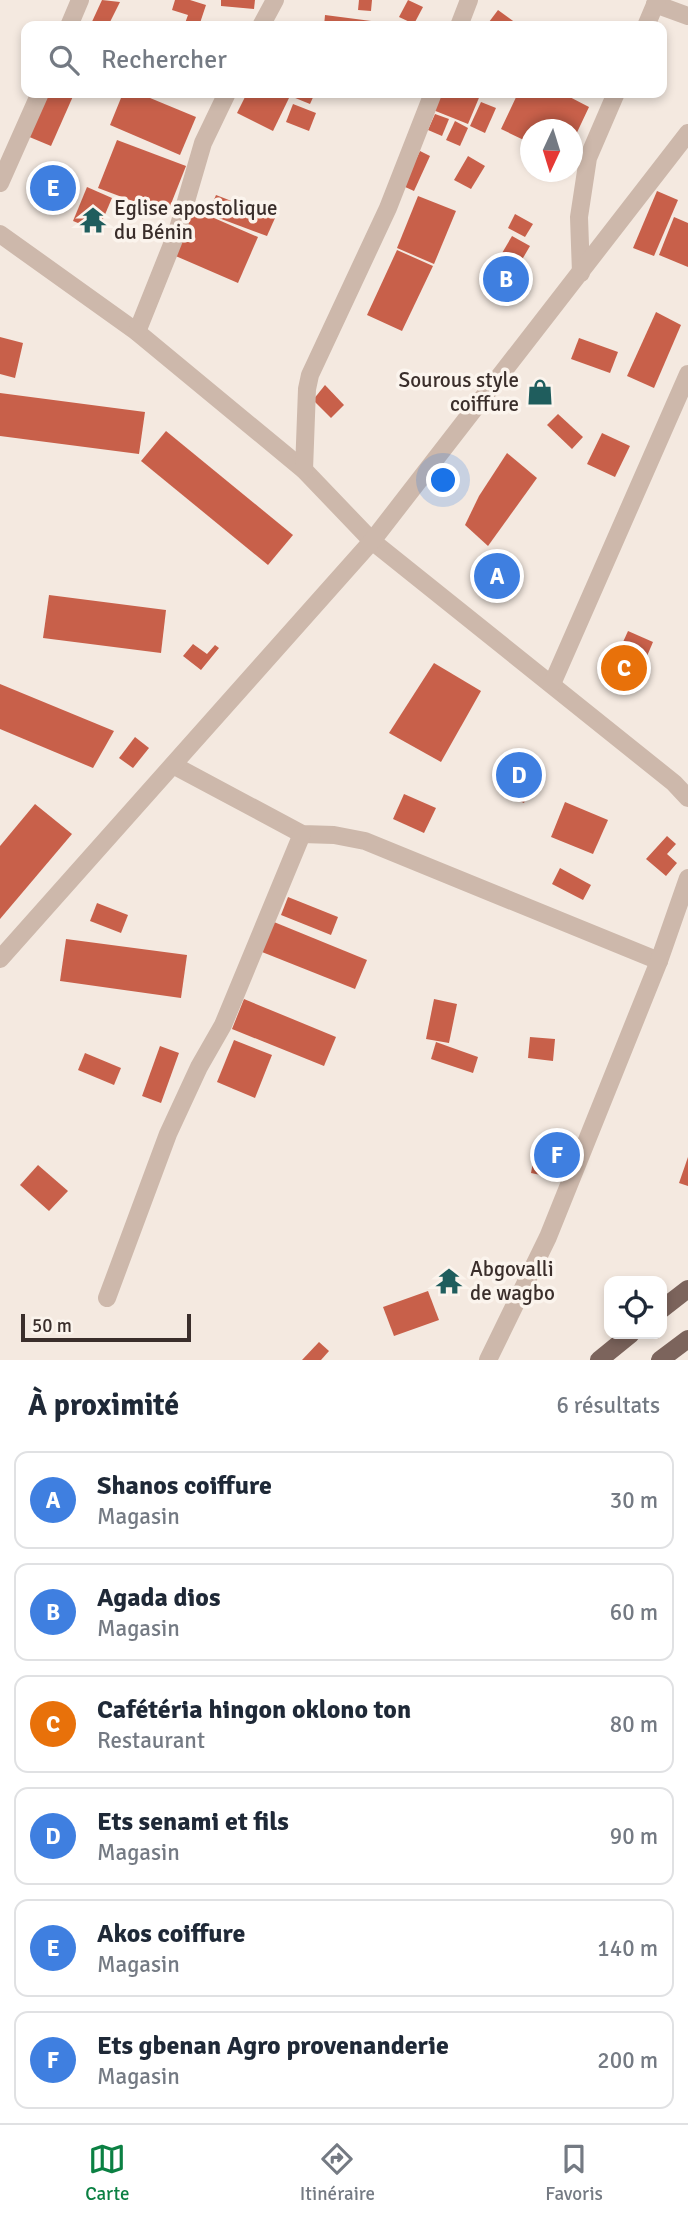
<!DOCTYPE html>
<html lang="fr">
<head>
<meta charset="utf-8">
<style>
	:root { --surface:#fff; --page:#f6f6f7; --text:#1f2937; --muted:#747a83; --line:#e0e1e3; --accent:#0b8043 }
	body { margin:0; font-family:Signika,sans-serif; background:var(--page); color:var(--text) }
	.controls { position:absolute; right:21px; bottom:21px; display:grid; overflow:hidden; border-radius:14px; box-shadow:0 4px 10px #0003 }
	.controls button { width:63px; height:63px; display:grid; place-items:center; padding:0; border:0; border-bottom:2px solid var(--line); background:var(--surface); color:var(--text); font:35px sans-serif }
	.compass { position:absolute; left:520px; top:119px; width:63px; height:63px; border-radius:50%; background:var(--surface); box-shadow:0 4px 10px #0003; rotate:184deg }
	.scale { position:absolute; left:21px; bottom:18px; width:170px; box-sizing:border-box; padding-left:7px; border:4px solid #3a2e2b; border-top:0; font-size:19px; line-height:24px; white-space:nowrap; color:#3a2e2b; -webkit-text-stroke:5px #fbf4ed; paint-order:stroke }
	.you { position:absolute; left:444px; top:481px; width:24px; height:24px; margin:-18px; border:5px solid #fff; border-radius:50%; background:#1a73e8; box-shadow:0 0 0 10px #1a73e833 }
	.badge { display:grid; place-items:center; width:46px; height:46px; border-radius:50%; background:var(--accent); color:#fff; font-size:23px; font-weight:700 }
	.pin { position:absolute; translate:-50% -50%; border:4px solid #fff; box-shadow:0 2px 7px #0006 }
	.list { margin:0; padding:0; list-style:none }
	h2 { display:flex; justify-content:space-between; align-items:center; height:91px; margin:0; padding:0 28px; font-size:30px }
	h2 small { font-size:23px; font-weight:400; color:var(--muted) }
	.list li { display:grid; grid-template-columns:46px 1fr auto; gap:21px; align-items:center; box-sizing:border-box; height:98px; margin:0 14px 14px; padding:0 14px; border:2px solid var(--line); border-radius:14px }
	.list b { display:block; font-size:26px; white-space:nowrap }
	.list p { margin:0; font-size:23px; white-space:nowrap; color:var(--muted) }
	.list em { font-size:23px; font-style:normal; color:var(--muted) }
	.icon { flex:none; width:38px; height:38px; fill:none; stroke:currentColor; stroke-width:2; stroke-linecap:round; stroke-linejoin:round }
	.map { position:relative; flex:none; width:688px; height:1360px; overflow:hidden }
	.search { position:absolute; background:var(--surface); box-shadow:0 4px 10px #0003; left:21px; right:21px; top:21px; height:77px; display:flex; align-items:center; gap:18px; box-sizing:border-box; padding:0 24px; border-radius:14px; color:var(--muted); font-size:26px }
	.sheet { height:763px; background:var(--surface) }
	nav { display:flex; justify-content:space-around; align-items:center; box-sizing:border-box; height:98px; border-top:2px solid var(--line); background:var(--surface); font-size:19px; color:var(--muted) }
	nav a { display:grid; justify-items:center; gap:4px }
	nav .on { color:var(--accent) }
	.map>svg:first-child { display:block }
</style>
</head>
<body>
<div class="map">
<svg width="688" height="1360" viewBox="0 0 688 1360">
	<rect width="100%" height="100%" fill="#f4e9e0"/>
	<g fill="#c8604a">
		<polygon points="102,0 120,2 108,26 90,26"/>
		<polygon points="175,0 190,0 206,5 199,26 184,26 188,15 172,10"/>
		<polygon points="221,0 255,0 254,9 221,6"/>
		<polygon points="359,0 372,0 371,11 358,10"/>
		<polygon points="408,0 423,7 414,24 399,17"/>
		<polygon points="498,10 520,26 486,26"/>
		<polygon points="325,15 379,22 379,26 324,26"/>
		<polygon points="47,93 74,94 51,146 27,136"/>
		<polygon points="123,93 138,93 196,117 180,155 110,125"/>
		<polygon points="247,93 277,93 289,98 273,131 237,113"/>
		<polygon points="283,93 315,93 310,104"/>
		<polygon points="440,93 481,93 468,124 433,110"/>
		<polygon points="518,93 562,93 589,107 572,143 572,130 530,130 530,143 501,129"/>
		<polygon points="481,102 496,108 485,133 470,126"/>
		<polygon points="293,104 316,113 309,131 286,122"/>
		<polygon points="435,114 449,119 442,136 428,130"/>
		<polygon points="455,121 468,128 460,146 446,140"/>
		<polygon points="117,140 186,166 167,214 98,188"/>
		<polygon points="420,151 430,156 414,191 403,186"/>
		<polygon points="468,156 485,166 471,189 454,180"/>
		<polygon points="87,187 112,198 98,231 73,221"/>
		<polygon points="657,191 678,200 654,256 633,248"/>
		<polygon points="216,195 275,218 267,236 208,214"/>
		<polygon points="418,196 456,211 434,264 397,248"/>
		<polygon points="191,208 258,237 238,283 171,254"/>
		<polygon points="515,214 533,224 525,237 508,228"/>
		<polygon points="674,217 688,223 688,267 659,255"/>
		<polygon points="512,236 530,246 509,282 491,272"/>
		<polygon points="397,250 433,266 402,331 367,315"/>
		<polygon points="656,312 681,325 654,388 627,376"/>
		<polygon points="0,337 23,343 15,378 0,374"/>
		<polygon points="579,338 618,352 610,373 571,359"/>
		<polygon points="325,385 344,405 331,418 313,400"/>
		<polygon points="0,393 145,412 139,454 0,436"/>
		<polygon points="558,414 583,437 572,449 547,425"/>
		<polygon points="166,431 293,535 268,565 141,461"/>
		<polygon points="602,433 630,446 615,477 587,464"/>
		<polygon points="507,453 537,478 488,546 465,525 479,496"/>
		<polygon points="494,563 512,576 500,593 482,580"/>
		<polygon points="49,595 166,610 161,653 43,638"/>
		<polygon points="628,631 653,642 636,682 610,671"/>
		<polygon points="193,644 207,654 215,645 219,648 201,670 183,656"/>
		<polygon points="434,663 481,691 441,762 389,733"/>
		<polygon points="0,684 114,731 93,768 0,729"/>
		<polygon points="135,737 149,748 133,768 119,758"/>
		<polygon points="512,769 534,779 524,803 501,793"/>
		<polygon points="404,794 436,808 424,833 393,819"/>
		<polygon points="565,802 608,820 593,854 551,837"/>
		<polygon points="35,804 72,834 0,919 0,846"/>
		<polygon points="667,836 676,844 667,854 677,863 666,876 646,859"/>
		<polygon points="560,868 591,885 583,900 552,884"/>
		<polygon points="288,897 338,917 331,935 281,915"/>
		<polygon points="97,903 128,915 121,933 90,921"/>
		<polygon points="274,922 367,960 355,989 262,952"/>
		<polygon points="66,939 187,955 181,998 60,981"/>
		<polygon points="244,999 336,1037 324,1066 232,1029"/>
		<polygon points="434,999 457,1004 449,1043 426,1039"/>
		<polygon points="530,1037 555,1039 553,1061 528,1058"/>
		<polygon points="234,1040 272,1055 255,1098 217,1082"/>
		<polygon points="436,1042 478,1057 473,1073 431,1059"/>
		<polygon points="160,1046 179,1053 161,1103 142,1096"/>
		<polygon points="85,1053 121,1068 114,1085 78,1070"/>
		<polygon points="688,1157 688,1186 679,1183"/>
		<polygon points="533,1162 552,1166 550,1177 531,1173"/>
		<polygon points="38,1165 68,1191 49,1211 20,1185"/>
		<polygon points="428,1291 439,1320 394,1336 383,1307"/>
		<polygon points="319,1342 329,1351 321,1360 302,1360"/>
	</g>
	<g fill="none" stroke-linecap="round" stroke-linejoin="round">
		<g stroke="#cdb8ab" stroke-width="18">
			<polyline points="655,4 688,16"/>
			<polyline points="69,26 80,0"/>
			<polyline points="261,26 275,0"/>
			<polyline points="459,26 469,0"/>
			<polyline points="646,26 657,0"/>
			<polyline points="0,183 40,93"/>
			<polyline points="0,234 137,332 304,470 372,541 674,783 688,798"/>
			<polyline points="581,273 579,217 588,158 616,93"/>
			<polyline points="137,332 177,232 203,143 227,93"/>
			<polyline points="304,470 307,389 310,375 388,208 433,93"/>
			<polyline points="552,684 688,374"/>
			<polyline points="173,765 302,834 334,835 365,841 659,961"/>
			<polyline points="0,959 372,541 688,133"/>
			<polyline points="107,1298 168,1134 199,1067 223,1025 302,834"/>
			<polyline points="488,1360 548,1237 659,961 688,878"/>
		</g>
		<g stroke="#7c645c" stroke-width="18">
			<polyline points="662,1309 688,1289"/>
			<polyline points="599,1360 631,1334"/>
			<polyline points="660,1360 688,1339"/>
		</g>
	</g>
	<defs>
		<g id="temple-bare" transform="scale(2.1)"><path d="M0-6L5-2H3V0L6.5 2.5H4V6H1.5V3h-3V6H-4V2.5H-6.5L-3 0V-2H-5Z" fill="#1f5d5d" stroke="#fbf4ed" stroke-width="2.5" paint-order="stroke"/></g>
		<g id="shop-bare" transform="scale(2.1)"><path d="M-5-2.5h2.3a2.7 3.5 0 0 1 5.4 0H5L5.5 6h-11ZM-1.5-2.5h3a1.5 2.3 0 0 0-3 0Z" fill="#1f5d5d" stroke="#fbf4ed" stroke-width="2.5" paint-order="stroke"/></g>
	</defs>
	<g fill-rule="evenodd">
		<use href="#temple-bare" x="93" y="220"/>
		<use href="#shop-bare" x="540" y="392"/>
		<use href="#temple-bare" x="449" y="1281"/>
	</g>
	<g text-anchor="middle" stroke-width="7" stroke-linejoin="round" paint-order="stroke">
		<g font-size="21" fill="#3a2e2b" stroke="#fbf4ed" text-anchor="start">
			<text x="114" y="215">Eglise apostolique<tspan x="114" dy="24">du Bénin</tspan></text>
			<text x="519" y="387" text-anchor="end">Sourous style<tspan x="519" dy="24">coiffure</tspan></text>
			<text x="470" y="1276">Abgovalli<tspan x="470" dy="24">de wagbo</tspan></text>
		</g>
	</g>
</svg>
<div class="controls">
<button><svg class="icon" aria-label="locate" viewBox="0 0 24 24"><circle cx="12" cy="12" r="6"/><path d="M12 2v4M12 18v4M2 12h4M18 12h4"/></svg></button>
</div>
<svg class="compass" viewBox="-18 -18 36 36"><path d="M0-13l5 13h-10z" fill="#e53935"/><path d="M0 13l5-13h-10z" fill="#747a83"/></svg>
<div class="scale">50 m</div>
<div class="you"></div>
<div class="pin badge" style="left:497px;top:576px;background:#3f7fe0">A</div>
<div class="pin badge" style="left:506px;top:279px;background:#3f7fe0">B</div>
<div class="pin badge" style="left:624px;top:668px;background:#e8710a">C</div>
<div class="pin badge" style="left:519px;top:775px;background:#3f7fe0">D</div>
<div class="pin badge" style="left:53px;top:188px;background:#3f7fe0">E</div>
<div class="pin badge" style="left:557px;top:1155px;background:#3f7fe0">F</div>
<div class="search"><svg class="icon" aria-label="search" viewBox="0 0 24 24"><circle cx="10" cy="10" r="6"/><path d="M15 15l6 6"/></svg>Rechercher</div>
</div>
<section class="sheet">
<h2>À proximité<small>6 résultats</small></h2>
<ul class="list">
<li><span class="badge" style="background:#3f7fe0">A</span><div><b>Shanos coiffure</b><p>Magasin</p></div><em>30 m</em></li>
<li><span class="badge" style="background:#3f7fe0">B</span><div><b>Agada dios</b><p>Magasin</p></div><em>60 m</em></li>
<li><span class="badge" style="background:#e8710a">C</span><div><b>Cafétéria hingon oklono ton</b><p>Restaurant</p></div><em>80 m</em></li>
<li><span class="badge" style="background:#3f7fe0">D</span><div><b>Ets senami et fils</b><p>Magasin</p></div><em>90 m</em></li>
<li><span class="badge" style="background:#3f7fe0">E</span><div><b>Akos coiffure</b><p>Magasin</p></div><em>140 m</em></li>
<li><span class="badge" style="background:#3f7fe0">F</span><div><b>Ets gbenan Agro provenanderie</b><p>Magasin</p></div><em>200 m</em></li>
</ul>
</section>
<nav>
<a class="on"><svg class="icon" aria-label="map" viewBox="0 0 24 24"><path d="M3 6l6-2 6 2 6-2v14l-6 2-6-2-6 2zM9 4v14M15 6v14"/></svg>Carte</a>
<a><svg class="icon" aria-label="directions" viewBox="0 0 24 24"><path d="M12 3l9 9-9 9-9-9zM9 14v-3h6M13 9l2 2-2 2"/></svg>Itinéraire</a>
<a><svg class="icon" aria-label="saved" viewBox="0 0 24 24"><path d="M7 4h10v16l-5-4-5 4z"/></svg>Favoris</a>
</nav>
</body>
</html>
